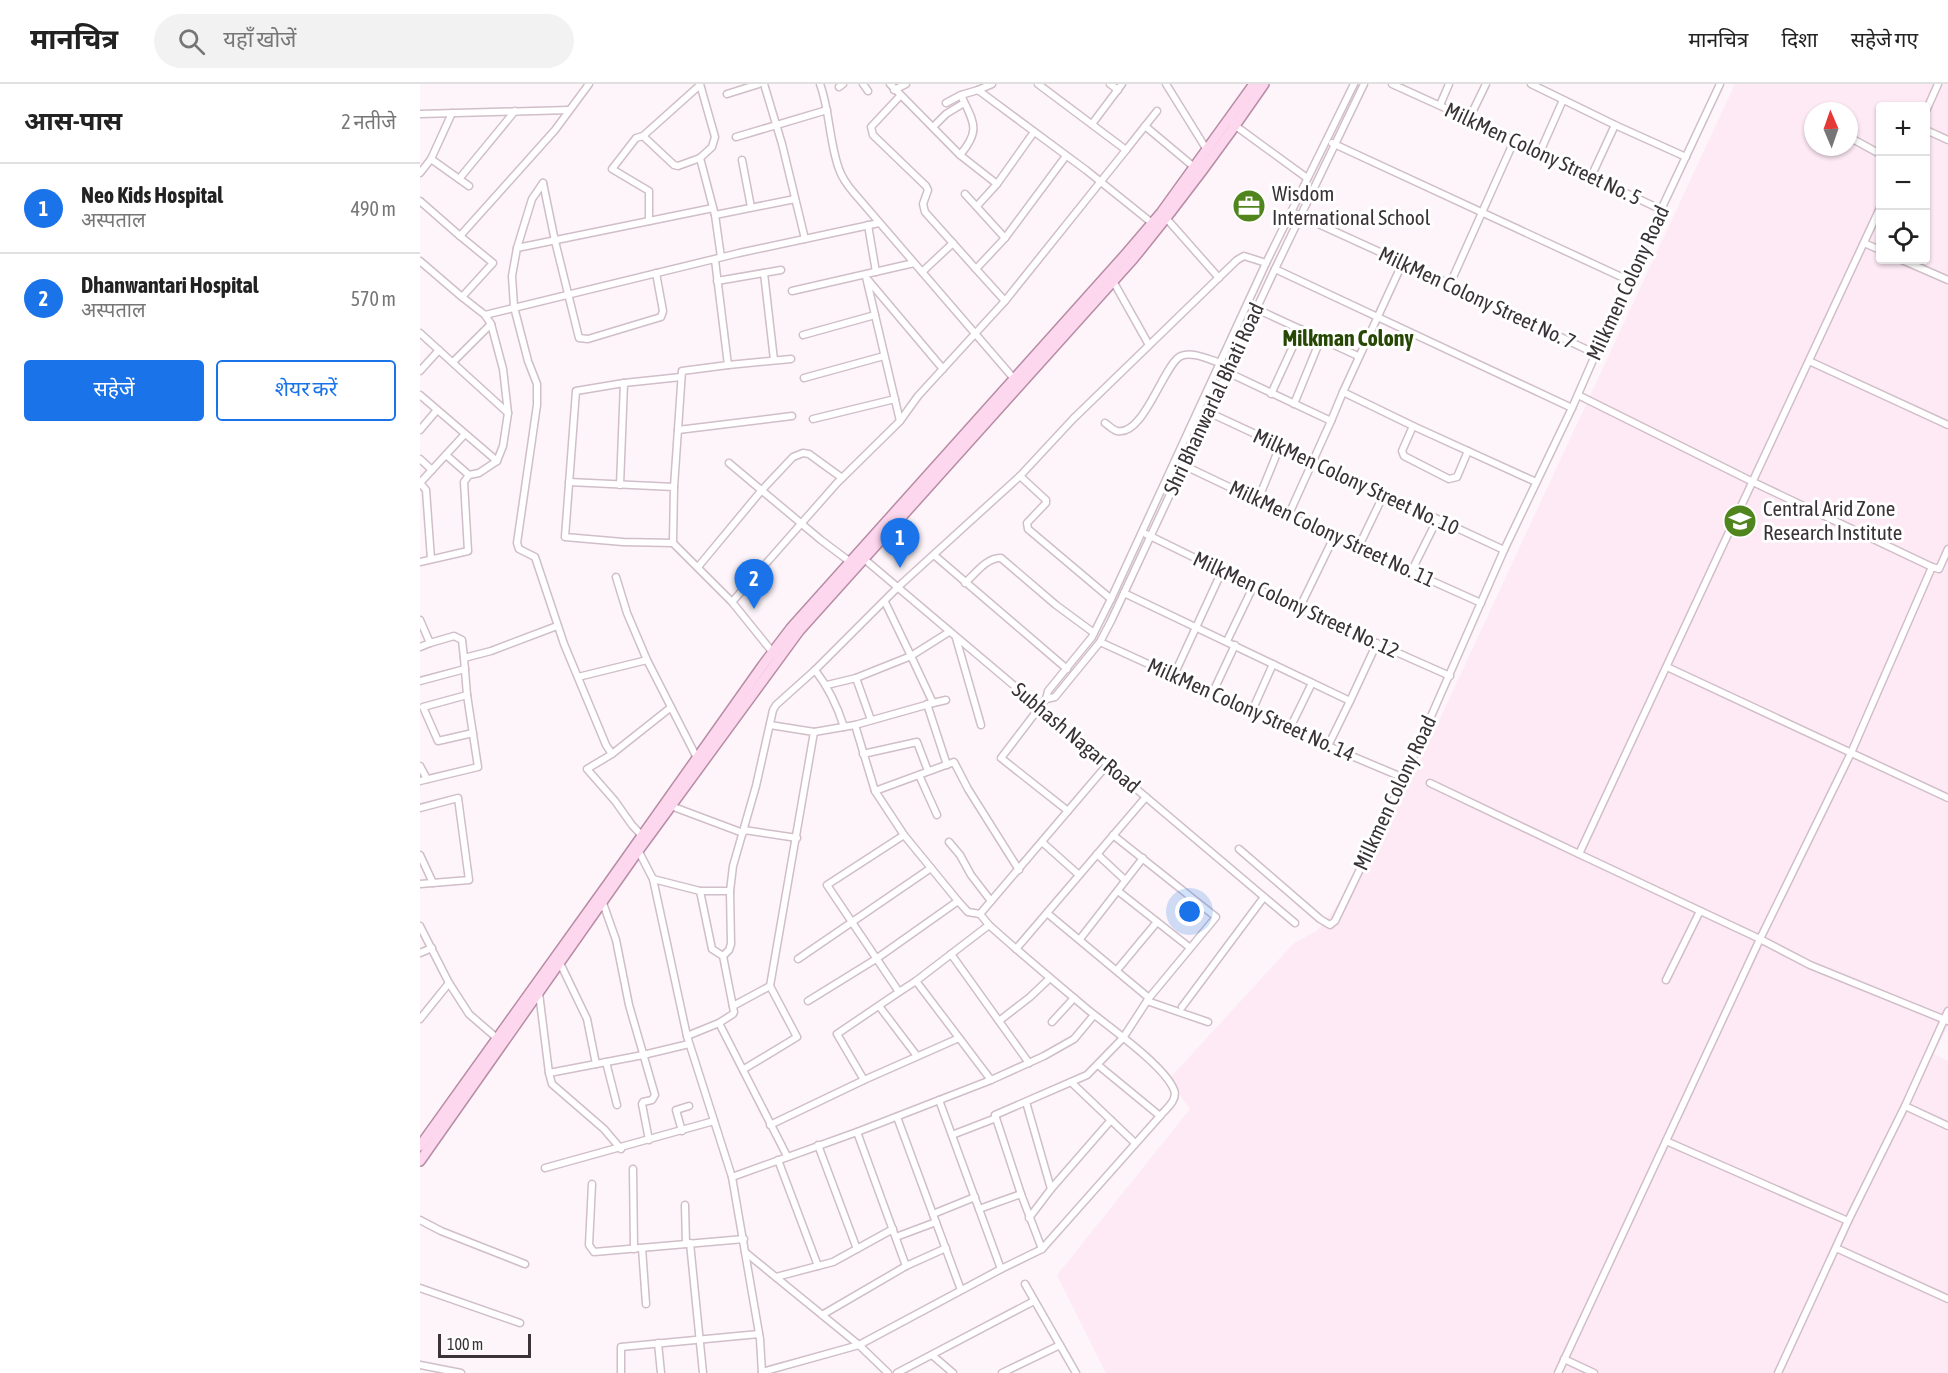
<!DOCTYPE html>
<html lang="hi">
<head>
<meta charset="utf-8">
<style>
	:root { --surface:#fff; --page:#f2f2f2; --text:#222; --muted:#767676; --line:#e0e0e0; --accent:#1a73e8 }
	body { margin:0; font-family:"Asap Condensed","Noto Sans Devanagari",sans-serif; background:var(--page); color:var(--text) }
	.controls { position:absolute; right:18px; top:18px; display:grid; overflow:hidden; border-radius:6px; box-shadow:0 2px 4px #0004 }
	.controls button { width:54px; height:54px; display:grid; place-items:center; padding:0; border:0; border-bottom:2px solid var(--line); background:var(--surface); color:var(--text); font:30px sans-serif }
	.compass { position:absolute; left:1384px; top:18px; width:54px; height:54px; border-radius:50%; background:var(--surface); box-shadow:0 2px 4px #0004; rotate:358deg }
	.scale { position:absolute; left:18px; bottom:15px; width:93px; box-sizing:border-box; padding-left:6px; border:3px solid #393236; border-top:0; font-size:16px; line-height:21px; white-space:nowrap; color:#393236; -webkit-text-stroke:4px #fff; paint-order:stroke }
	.you { position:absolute; left:770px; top:828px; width:21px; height:21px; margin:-15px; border:4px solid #fff; border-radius:50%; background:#1a73e8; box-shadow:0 0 0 9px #1a73e833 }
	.badge { display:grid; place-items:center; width:39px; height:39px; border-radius:50%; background:var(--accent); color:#fff; font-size:20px; font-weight:700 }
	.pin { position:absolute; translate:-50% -50px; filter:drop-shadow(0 2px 3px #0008) }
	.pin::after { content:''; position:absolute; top:32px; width:21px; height:18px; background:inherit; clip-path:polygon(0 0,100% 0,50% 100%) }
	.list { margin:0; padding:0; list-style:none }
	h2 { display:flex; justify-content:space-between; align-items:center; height:78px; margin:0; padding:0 24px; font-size:26px }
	h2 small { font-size:20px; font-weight:400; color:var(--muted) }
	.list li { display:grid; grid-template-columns:39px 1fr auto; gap:18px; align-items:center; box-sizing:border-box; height:90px; padding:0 24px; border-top:2px solid var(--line) }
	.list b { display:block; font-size:22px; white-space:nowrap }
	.list p { margin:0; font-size:20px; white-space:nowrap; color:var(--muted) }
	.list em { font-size:20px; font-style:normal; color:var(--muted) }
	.actions { display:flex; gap:12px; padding:18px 24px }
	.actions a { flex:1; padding:14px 0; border:2px solid var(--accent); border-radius:6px; text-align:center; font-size:21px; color:var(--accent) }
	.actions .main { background:var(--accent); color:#fff }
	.icon { flex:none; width:33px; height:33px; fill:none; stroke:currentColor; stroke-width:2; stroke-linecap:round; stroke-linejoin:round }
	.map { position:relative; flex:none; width:1528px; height:1289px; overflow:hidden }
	header { display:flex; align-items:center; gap:36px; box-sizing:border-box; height:84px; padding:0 30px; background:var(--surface); border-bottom:2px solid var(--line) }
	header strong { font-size:28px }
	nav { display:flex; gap:33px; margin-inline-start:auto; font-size:21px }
	.search { width:420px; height:54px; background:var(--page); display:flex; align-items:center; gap:15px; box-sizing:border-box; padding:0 21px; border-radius:33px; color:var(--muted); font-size:22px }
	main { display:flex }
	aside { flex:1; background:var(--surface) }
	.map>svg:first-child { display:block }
</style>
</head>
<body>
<header>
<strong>मानचित्र</strong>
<div class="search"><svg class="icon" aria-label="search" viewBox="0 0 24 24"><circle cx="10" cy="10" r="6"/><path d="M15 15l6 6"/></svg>यहाँ खोजें</div>
<nav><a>मानचित्र</a><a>दिशा</a><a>सहेजे गए</a></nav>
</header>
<main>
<aside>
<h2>आस-पास<small>2 नतीजे</small></h2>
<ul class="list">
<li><span class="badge">1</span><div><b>Neo Kids Hospital</b><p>अस्पताल</p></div><em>490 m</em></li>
<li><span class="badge">2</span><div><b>Dhanwantari Hospital</b><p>अस्पताल</p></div><em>570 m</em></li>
</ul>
<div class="actions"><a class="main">सहेजें</a><a>शेयर करें</a></div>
</aside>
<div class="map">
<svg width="1528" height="1289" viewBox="0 0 1528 1289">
	<rect width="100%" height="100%" fill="#fdf5f9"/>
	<path fill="#feeaf5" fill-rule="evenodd" d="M 1315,0 L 1528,0 L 1528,942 L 1514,970 L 1528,977 L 1528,1289 L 686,1289 L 637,1191 L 770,1025 L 749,995 L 874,859 L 897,847 L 917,821 L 990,699 ZM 1460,22 L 1506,22 L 1506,176 L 1460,176 ZM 1393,27 L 1429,27 L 1429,63 L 1393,63 Z"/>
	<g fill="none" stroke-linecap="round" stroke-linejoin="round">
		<g stroke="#d0bec8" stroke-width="9">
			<g id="street">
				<polyline points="169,0 135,46 40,152 73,179 42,213 65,231 319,169 459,139"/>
				<polyline points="280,0 295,53 292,63 280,74 295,131"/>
				<polyline points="344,0 362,60 385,155"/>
				<path d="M 400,0 C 410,27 409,58 419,85 C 422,94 428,102 434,109 L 596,297"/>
				<polyline points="443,0 448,7"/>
				<polyline points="470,0 540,71 577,100"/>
				<polyline points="572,0 558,6 666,86 732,139"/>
				<polyline points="690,0 698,6"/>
				<polyline points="746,0 787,66"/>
				<polyline points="972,0 1049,35 1242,126"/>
				<polyline points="1111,0 1195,41 1266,73"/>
				<polyline points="419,3 423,0"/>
				<polyline points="474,6 486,0"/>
				<polyline points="307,10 339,0"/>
				<polyline points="480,12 451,43 453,51 506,102 508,106 503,120 505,128 556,185"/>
				<polyline points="526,19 541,11 558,6"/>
				<polyline points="1020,21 1029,0"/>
				<polyline points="1506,27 1518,0"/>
				<polyline points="0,30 149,26"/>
				<polyline points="1049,35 1066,0"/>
				<polyline points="672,40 702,0"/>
				<polyline points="813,40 887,94"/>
				<polyline points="725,42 774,83"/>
				<polyline points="513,43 526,30 544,19"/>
				<polyline points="1506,46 1528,56"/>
				<polyline points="223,52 254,81 258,82 280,74"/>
				<polyline points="316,53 407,26"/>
				<polyline points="1429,53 1460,70"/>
				<polyline points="912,59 1208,196"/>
				<polyline points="706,66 737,27"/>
				<polyline points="1120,68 1143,16"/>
				<path d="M 540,71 C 562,45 553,38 541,11"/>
				<polyline points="11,75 49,102"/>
				<polyline points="322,76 331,123"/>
				<polyline points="0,89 11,75 32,29"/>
				<polyline points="1171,93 1195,41"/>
				<polyline points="39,95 95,27"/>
				<polyline points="123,99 135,157 159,254 168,255 241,233 243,227 236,189"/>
				<polyline points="545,110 585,154"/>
				<polyline points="0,117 40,152"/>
				<polyline points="557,122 577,100 614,48"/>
				<polyline points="872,128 1030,200 1176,270"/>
				<polyline points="746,134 799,194"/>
				<polyline points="229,137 229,107 192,85 216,54 223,52 280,1"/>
				<polyline points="448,141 456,188"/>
				<polyline points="1444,159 1460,166"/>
				<polyline points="97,164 112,115 123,99"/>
				<polyline points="301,173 295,131 375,115"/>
				<polyline points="1482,176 1528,196"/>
				<polyline points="0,177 42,213"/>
				<polyline points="855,185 1152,324"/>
				<polyline points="502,188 533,159"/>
				<polyline points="344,189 354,276"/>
				<polyline points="446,193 480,337"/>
				<polyline points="448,196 523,285"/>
				<polyline points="297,197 361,186"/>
				<polyline points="693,197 729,261"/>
				<polyline points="1030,200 1094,57"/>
				<polyline points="372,207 494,179"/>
				<polyline points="585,217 556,185 585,154 646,72"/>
				<polyline points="828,221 938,272"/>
				<polyline points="71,240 83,285 88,329"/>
				<polyline points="0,249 88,329 83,362 77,377 59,389 49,391 44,398 48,467 0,478"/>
				<polyline points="383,251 455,231"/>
				<polyline points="1389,277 1528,341"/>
				<polyline points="33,278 71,240 65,231"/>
				<polyline points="308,281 371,275"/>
				<polyline points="0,287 19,266"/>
				<polyline points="807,288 911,337 923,308 993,342 1116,398"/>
				<polyline points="384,294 464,272"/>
				<polyline points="204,299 156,307 145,453 203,458 253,459"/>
				<polyline points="923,308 983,178"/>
				<polyline points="851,310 881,245"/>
				<polyline points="0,311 77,377"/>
				<polyline points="1158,311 1333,398 1512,483 1519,485 1528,465"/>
				<polyline points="874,320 901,254"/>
				<polyline points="788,328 1084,466"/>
				<polyline points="393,335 475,315"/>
				<path d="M 685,339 C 688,341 693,346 697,347 C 724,353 744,279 761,272 C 773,267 789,276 801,279"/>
				<polyline points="993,342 982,367 984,372 1029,395 1037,393 1048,367"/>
				<polyline points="0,346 17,326"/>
				<polyline points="258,346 372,332"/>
				<polyline points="26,371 49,391"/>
				<polyline points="0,375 12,386"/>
				<polyline points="309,379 401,456 429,477"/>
				<polyline points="763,381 914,453 1061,519"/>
				<polyline points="600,392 626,416 626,419 607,439 608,445 691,515"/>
				<polyline points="149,398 254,403 253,459 312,518"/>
				<polyline points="0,399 6,406 11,475"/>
				<polyline points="0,399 45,350"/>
				<polyline points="200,401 204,299 261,293"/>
				<polyline points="254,403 262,287 308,281 295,176"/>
				<polyline points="838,416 860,362"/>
				<polyline points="869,430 911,337"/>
				<polyline points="726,450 879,525 1030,592"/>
				<polyline points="938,464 964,410"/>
				<polyline points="514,471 647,585"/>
				<polyline points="443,474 875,839"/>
				<polyline points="278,483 341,407 373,373 383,369 389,370 422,394"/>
				<polyline points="991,488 1017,436"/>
				<polyline points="196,493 207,529 227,576 277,674"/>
				<path d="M 545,499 C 555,490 567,473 581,474 L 636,521 L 674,549"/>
				<polyline points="704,509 930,617 957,559"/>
				<polyline points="465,518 491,572 529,548"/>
				<polyline points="879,525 914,453"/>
				<polyline points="0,536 10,559 0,563"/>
				<polyline points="536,554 561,641"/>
				<polyline points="807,557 833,503"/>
				<polyline points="680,558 908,662 984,694"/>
				<polyline points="10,559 34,552 42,556 44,574"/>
				<polyline points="354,570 312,518 417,399 480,337 498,312 585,217 706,66 618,0"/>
				<polyline points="1247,583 1528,714"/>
				<polyline points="754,591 802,487"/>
				<polyline points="158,593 227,576"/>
				<polyline points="436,594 451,636"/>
				<polyline points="0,597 45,585"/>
				<polyline points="407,601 436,594 491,572 513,619 526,616"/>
				<polyline points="793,608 815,561"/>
				<polyline points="47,611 3,623 18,657 53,649"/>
				<polyline points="626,615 635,613 680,558 691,537 855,185 944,0"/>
				<polyline points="507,620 527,681"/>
				<polyline points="832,627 853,580"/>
				<polyline points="435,641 513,619"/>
				<path d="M 424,643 C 417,621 409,604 395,586 L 478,503 L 600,392 L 653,335 L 817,176 L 824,172 L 846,179"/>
				<polyline points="870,644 892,599"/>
				<polyline points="394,648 435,641 455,707"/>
				<polyline points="908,662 930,617"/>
				<polyline points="192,670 250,624"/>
				<polyline points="443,670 497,658 508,687"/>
				<polyline points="0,682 7,695"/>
				<polyline points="499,691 517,731"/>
				<polyline points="0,697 58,683 47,611 44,574 71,567 137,542"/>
				<polyline points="1010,699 1159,770 1460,124"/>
				<polyline points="251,722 323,749"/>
				<polyline points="0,724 38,714 49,796 0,800"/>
				<polyline points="648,727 581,674 626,615 628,607 672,553 691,515 846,179 934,0"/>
				<polyline points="324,746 377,754"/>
				<polyline points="484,751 407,801 479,908 496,897"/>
				<polyline points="224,754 212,741 195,717 167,685 192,670 186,661 144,560 115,473 99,465 97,459 117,321 117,300 108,277 94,223 92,192 97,164 293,124"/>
				<polyline points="529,758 540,771 551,791 571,817"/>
				<polyline points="622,758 659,791"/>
				<polyline points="217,764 233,795 267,952 312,1093 340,1255 342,1289"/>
				<polyline points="819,765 900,835 910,841 915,837 984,694 1084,466 1152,324 1208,196 1300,0"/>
				<polyline points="677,770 705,796"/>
				<polyline points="1159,770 1340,855 1390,881 1528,937"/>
				<polyline points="0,771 13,799"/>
				<polyline points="233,795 280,807 292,865 303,872 314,928 313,930 299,939 367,1072"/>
				<polyline points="280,807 310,807"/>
				<polyline points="698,807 769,863"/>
				<polyline points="183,819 196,856 209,921 235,1011 232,1016 223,1018 222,1020 229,1056"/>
				<polyline points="627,829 729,914 796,833 693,751"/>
				<polyline points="560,830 548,828 538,817 484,751 455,707 534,678 548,705 599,786"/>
				<path d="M 569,841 C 601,870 634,897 667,925 C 689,943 745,982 754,1006 C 758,1016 746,1025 740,1032 L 622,1165 L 601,1110 L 575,1031 L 667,991 L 703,954 L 729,914"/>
				<polyline points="0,842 29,899 49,930 79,956"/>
				<polyline points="660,855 723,774"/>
				<polyline points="596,865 726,713"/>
				<polyline points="0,869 12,864"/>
				<polyline points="531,870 609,979"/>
				<polyline points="303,872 309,866 311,860 310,807 313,782 336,702 353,626 356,621 395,586"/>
				<polyline points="378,875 511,784"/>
				<polyline points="140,879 167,935 176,980"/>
				<polyline points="697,886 737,838"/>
				<polyline points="1246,896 1280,827"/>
				<polyline points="479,908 417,950 444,996 539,954"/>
				<polyline points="119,909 129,989"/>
				<polyline points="388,917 456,875 538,817"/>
				<polyline points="727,917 788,938"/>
				<polyline points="313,922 350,902 394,648 350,641"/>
				<polyline points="459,922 497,972"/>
				<polyline points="762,923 844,813"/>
				<polyline points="0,935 29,899"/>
				<polyline points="579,937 610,913 630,894"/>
				<polyline points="632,938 654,914"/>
				<polyline points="267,952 299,939"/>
				<polyline points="186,978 197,1021"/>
				<polyline points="678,981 740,1032"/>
				<polyline points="324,985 377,953 350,902"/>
				<polyline points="571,996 624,972 654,955 674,931"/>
				<polyline points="651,998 715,1059"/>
				<polyline points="519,1016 581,1185"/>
				<polyline points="606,1018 631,1105 691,1036"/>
				<polyline points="1485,1022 1528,1042"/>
				<polyline points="477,1033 541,1206"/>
				<polyline points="350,1041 444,996"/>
				<polyline points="262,1047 256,1026 269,1022"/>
				<polyline points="437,1048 486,1182 526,1164"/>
				<polyline points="532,1051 576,1034"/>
				<polyline points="1246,1057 1428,1137"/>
				<polyline points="398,1061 437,1165"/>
				<polyline points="201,1065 184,1045 132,1000 129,989 223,971 269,960"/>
				<polyline points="358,1076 398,1182"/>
				<polyline points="125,1084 294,1037"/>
				<polyline points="213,1085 214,1165"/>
				<polyline points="312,1093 437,1048 571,996 496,897 569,841 560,830 687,681"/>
				<polyline points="172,1100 169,1161 174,1168 324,1155"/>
				<polyline points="265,1121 266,1160"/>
				<polyline points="559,1125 601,1110"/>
				<polyline points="513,1130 555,1113"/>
				<polyline points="609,1134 631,1105"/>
				<polyline points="0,1136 21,1147 105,1180"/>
				<polyline points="476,1153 516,1138"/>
				<polyline points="270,1159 283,1289"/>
				<polyline points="222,1164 226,1220"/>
				<polyline points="1416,1164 1528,1215"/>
				<polyline points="325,1168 439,1261"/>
				<polyline points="356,1193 413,1178 473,1145"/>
				<polyline points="605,1200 656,1289"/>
				<polyline points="0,1204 100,1239"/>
				<polyline points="402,1231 486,1182"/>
				<polyline points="238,1259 241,1289"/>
				<polyline points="512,1271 533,1289"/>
				<polyline points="1144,1275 1174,1289"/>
				<polyline points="0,1281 41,1289"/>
				<polyline points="342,1288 439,1261"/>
				<polyline points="201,1289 201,1263 339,1250"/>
				<polyline points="468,1289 439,1261 581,1185 622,1165"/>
				<polyline points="477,1289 614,1217"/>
				<polyline points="582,1289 640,1261"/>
				<polyline points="1138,1289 1340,855 1431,669 1512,483"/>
				<polyline points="1358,1289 1428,1137 1485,1022 1528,927"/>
			</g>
		</g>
		<g stroke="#b78ca5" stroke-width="12">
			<g id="primary">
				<polyline points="0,1062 190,797 343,581 371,544 705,171 741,129 834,0"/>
				<path d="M 0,1077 L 218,767 L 379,547 L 713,175 C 759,119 803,60 844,0"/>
			</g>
		</g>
		<use href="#street" stroke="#fff" stroke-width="6"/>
		<use href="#primary" stroke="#fdd7ed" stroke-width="9"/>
	</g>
	<defs>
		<g id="office-disc" transform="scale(1.725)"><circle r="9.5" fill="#50851d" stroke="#fff"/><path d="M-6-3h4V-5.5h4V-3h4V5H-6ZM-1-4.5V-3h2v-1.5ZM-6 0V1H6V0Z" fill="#fff"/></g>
		<g id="university-disc" transform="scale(1.725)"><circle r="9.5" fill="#50851d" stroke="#fff"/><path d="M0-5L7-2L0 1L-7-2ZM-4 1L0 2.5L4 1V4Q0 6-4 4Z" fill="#fff"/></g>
	</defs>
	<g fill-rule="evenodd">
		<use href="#office-disc" x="829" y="122"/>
		<use href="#university-disc" x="1320" y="437"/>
	</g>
	<g text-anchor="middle" stroke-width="6" stroke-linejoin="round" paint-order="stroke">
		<g font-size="21" fill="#393236" stroke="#fff">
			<text transform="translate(1123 70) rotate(25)" y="7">MilkMen Colony Street No. 5</text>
			<text transform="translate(1208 199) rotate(-65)" y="7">Milkmen Colony Road</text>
			<text transform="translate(1057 214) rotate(25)" y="7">MilkMen Colony Street No. 7</text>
			<text transform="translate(794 315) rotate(-65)" y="7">Shri Bhanwarlal Bhati Road</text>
			<text transform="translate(936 398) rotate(25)" y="7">MilkMen Colony Street No. 10</text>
			<text transform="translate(912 450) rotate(25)" y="7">MilkMen Colony Street No. 11</text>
			<text transform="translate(876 521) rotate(25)" y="7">MilkMen Colony Street No. 12</text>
			<text transform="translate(831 626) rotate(24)" y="7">MilkMen Colony Street No. 14</text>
			<text transform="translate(656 654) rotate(40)" y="7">Subhash Nagar Road</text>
			<text transform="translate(975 709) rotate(-65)" y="7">Milkmen Colony Road</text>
		</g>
		<g font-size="21" fill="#393236" stroke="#fff" text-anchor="start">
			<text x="852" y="117">Wisdom<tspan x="852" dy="24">International School</tspan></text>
			<text x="1343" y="432">Central Arid Zone<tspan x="1343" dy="24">Research Institute</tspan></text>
		</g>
		<g font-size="22" font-weight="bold" fill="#274804" stroke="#fff">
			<text x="928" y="262">Milkman Colony</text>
		</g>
	</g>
</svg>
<div class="controls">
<button>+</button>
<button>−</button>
<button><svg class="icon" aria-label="locate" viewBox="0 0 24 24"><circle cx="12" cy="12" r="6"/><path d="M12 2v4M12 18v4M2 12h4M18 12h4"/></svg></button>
</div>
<svg class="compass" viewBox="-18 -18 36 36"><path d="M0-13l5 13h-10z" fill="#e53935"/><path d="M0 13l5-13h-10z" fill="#767676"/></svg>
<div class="scale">100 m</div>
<div class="you"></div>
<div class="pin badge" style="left:480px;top:484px">1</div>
<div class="pin badge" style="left:334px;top:525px">2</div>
</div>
</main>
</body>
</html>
